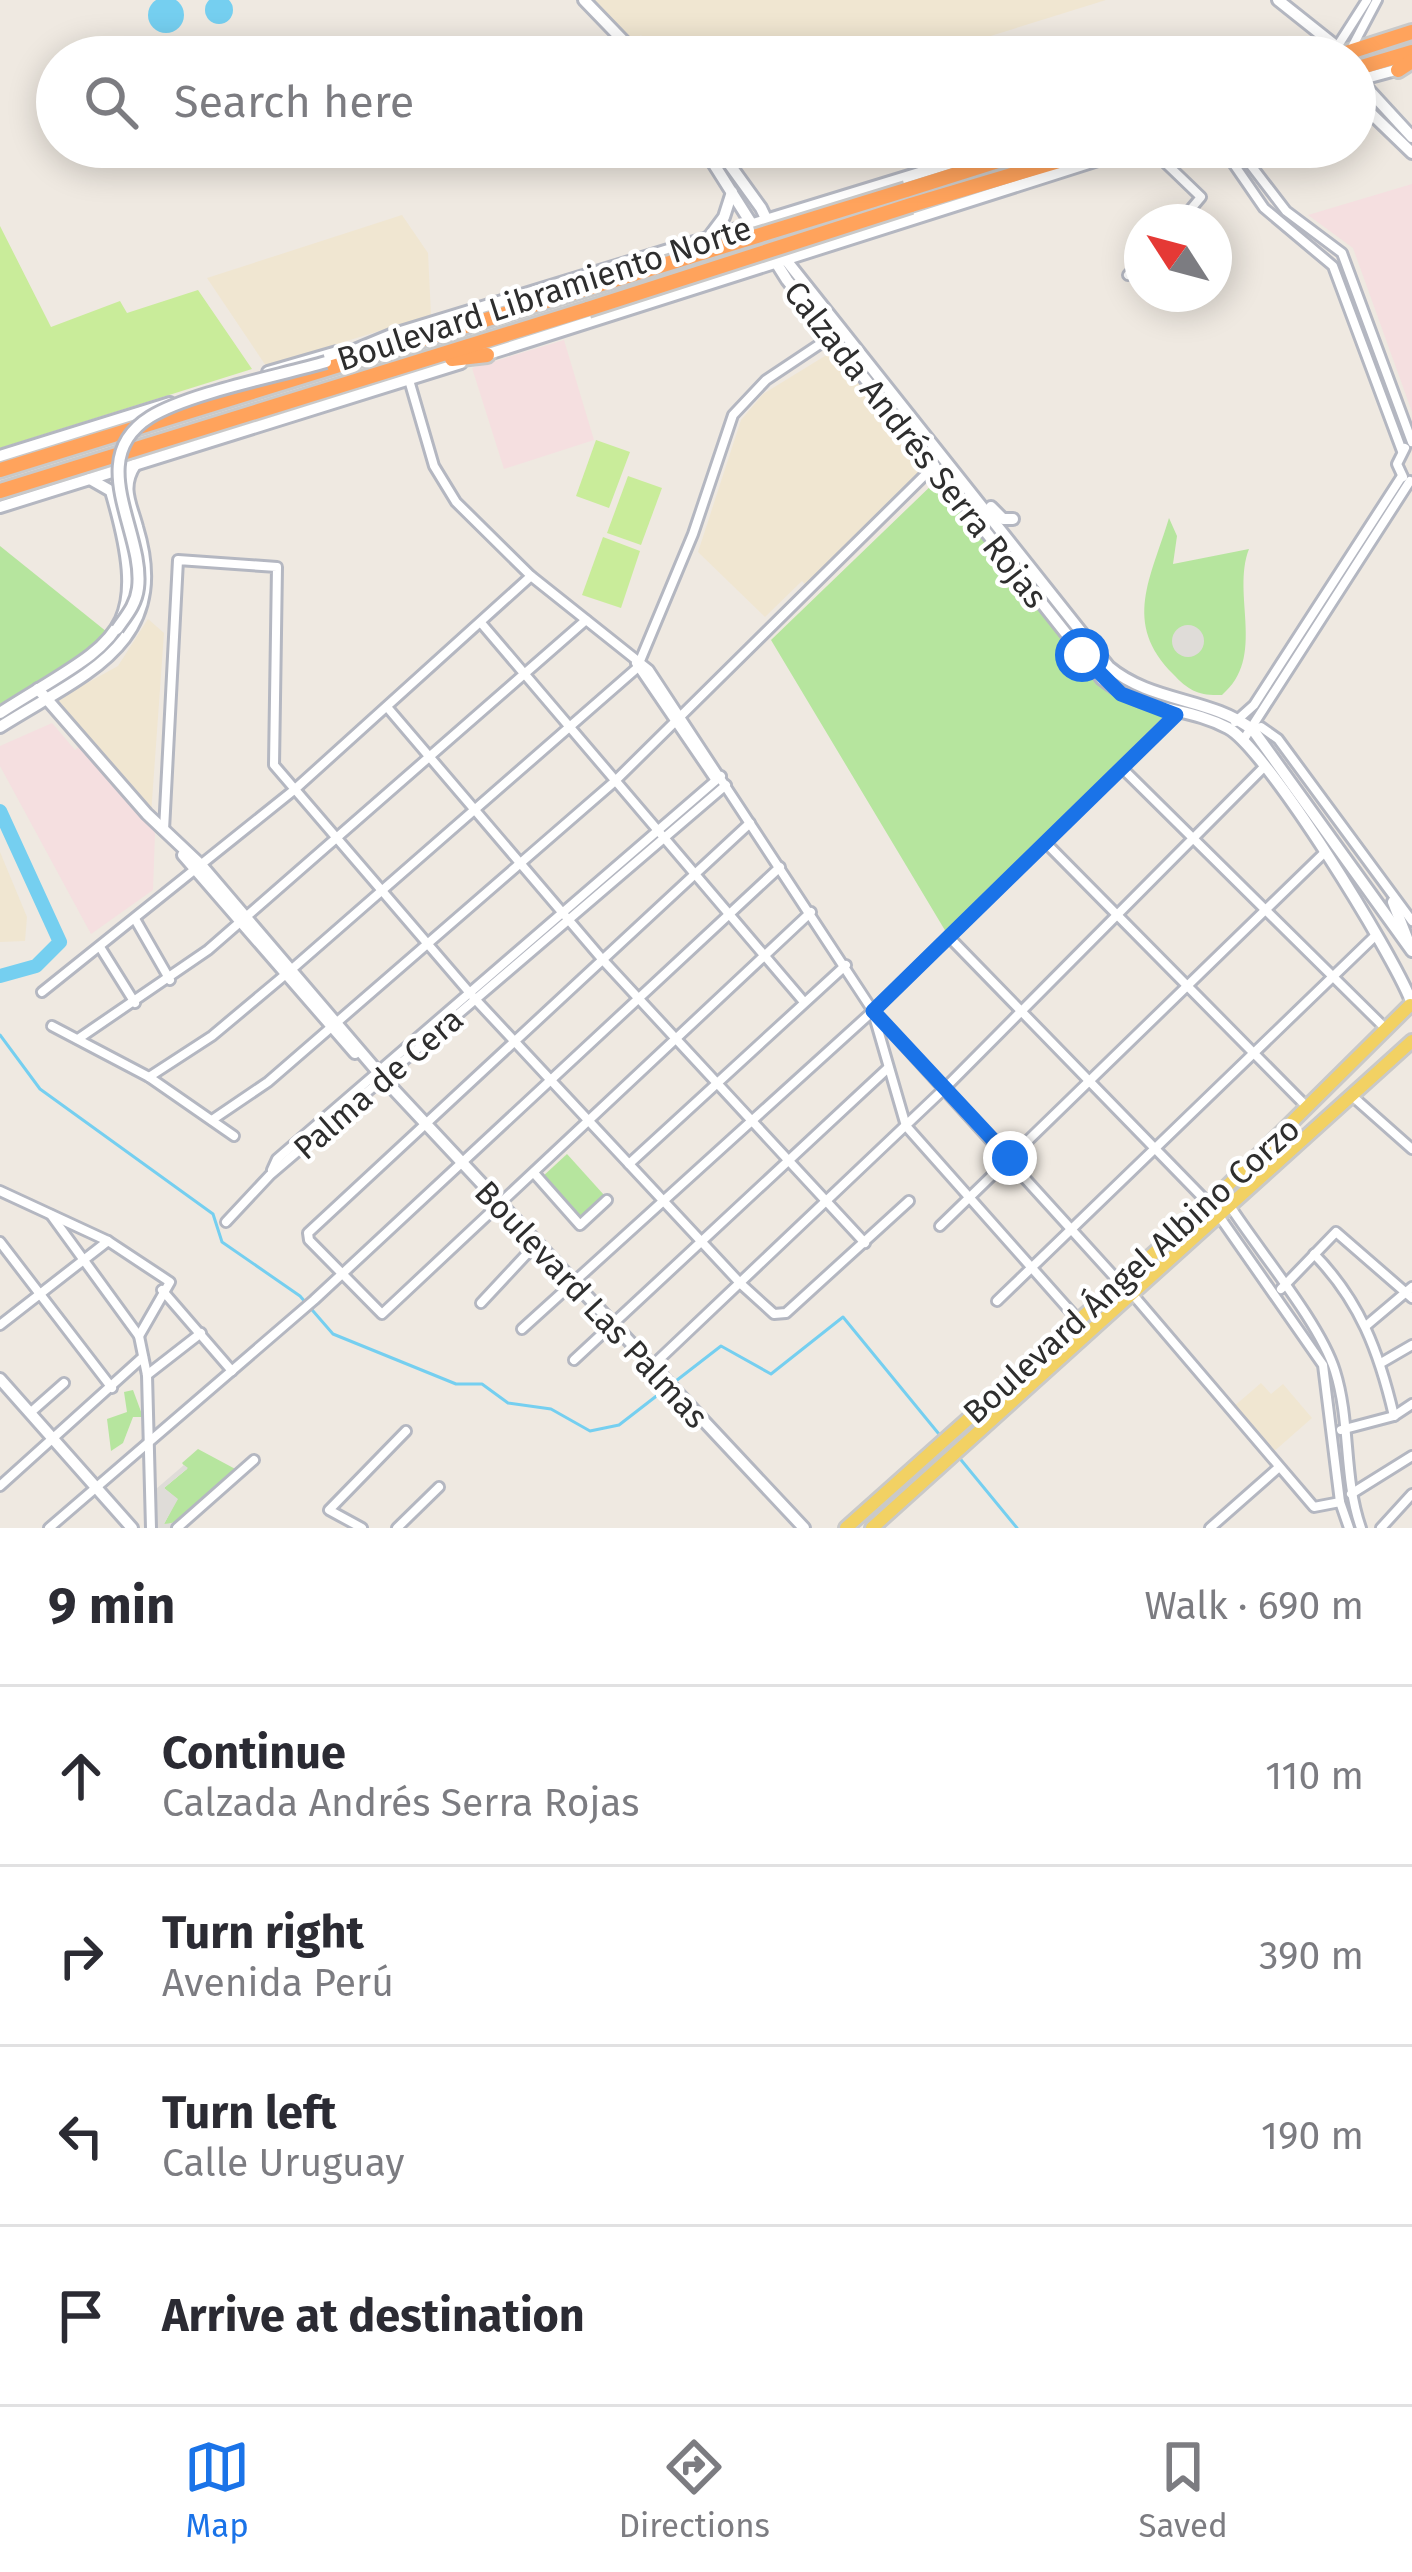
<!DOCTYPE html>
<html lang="en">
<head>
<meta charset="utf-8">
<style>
	:root { --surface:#fff; --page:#f7f7f7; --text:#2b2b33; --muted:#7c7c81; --line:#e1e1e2; --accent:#1a73e8 }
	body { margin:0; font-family:"Fira Sans",sans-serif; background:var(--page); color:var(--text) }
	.compass { position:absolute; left:1124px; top:204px; width:108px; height:108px; border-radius:50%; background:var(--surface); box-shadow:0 6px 30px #0003; rotate:306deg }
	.stop { position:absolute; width:36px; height:36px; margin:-27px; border:9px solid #1a73e8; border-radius:50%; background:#fff }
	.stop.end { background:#1a73e8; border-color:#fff; box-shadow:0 3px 12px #0008 }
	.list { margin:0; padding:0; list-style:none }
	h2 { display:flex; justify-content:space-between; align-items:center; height:156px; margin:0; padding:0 48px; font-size:51px }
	h2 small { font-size:39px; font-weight:400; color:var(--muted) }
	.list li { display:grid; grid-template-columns:78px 1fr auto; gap:36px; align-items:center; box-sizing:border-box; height:180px; padding:0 48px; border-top:3px solid var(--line) }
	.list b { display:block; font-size:45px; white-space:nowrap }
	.list p { margin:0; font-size:39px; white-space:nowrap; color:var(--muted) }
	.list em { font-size:39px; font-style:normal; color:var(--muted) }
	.icon { flex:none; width:66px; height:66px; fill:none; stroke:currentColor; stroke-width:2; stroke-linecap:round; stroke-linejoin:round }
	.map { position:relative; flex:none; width:1412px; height:1528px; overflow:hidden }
	.search { position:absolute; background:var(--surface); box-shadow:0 6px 30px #0003; left:36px; right:36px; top:36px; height:132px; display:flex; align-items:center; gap:30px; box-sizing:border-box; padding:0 42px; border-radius:66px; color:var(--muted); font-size:45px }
	.sheet { height:876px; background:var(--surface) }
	nav { display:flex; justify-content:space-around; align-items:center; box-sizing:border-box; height:168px; border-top:3px solid var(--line); background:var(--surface); font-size:33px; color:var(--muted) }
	nav a { display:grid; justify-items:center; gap:6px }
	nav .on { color:var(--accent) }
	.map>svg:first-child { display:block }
</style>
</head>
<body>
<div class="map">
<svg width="1412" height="1528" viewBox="0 0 1412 1528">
	<rect width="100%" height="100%" fill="#efe9e1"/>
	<g fill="#f0e6d1">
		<polygon points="589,0 1106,0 923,57 660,57 641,35 632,44"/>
		<polygon points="402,215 428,253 431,315 266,366 207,278"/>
		<polygon points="833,351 928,466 809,588 802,581 765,617 698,552 741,420 763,394"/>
		<polygon points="148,619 164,633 151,815 54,701 118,666"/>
		<polygon points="0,852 27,917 25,941 0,942"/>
		<polygon points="1261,1383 1271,1394 1283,1384 1312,1418 1271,1454 1232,1408"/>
	</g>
	<g fill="#f5dfe0">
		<polygon points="1412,184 1412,412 1353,248 1308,215"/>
		<polygon points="564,340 594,440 504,469 472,368"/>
		<polygon points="52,723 75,750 81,745 155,833 153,890 91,934 0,766 0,746"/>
	</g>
	<g fill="#b6e59e">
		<polygon points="938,479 1107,692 1169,718 949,937 771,640"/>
		<path d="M 1169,518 L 1177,536 L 1173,564 L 1249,549 C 1231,595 1267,657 1222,695 C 1199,696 1189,691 1173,674 C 1122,623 1151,578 1169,518 Z"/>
		<polygon points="0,546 107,632 89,650 0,704"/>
		<polygon points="567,1154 604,1195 578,1219 541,1178"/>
		<polygon points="133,1390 143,1417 133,1417 123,1443 111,1451 107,1419 127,1412 124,1392"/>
		<polygon points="198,1449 239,1471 180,1520 163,1526 177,1499 164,1488 187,1469 182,1463"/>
	</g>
	<g fill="#c9ec9a">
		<polygon points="0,226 51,327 120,301 127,313 198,290 252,369 0,448"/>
		<polygon points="596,440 630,452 609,508 576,496"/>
		<polygon points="628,476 662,488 641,545 607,533"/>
		<polygon points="603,537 640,551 621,608 582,595"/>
	</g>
	<g fill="#dfdcd8">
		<circle cx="1188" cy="641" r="16"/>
		<polygon points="184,1465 188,1468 164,1488 178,1499 164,1524 181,1522 173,1528 153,1528 156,1489"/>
	</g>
	<g fill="#75cff0">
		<circle cx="219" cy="10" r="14"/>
		<circle cx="166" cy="15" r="18"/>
	</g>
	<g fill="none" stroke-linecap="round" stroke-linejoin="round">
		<g stroke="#75cff0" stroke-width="3">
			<polyline points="0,978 1,976"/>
			<polyline points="0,1035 40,1089 213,1214 222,1242 300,1296 333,1334 456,1384 482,1384 508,1403 551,1409 590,1431 619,1425 721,1346 771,1374 843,1317 943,1439"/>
			<polyline points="957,1455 1017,1528"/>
		</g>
		<polyline stroke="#75cff0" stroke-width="14" points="0,811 60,942 36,966 0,976"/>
		<g stroke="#b4b7c1" stroke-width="14">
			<g id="street">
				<polyline points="1337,47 1367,0"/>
				<polyline points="1350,51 1377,0"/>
				<polyline points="1149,147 1201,197 1180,222"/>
				<polyline points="1222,147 1264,208 1333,266 1402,451"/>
				<polyline points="1237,147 1286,211 1342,253 1412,442"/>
				<polyline points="1128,275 1142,260"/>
				<polyline points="409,380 434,466 456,502 531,576 649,670 873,1011 1120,1283"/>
				<polyline points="1403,477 1397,464 1405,448"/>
				<polyline points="482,624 804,1002"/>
				<polyline points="636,663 715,779"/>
				<polyline points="387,707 602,959 865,1243"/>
				<polyline points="1235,722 1254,705 1402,476"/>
				<polyline points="1254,729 1261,727 1278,739 1412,921"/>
				<polyline points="1244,739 1410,481"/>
				<polyline points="1123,769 1386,1029"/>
				<polyline points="750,823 308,1233 309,1240 382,1314 811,912"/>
				<polyline points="164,830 178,560 277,567 274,765 475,999 741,1284 774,1314 786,1313 909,1201"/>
				<polyline points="1046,843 1307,1107"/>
				<polyline points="135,919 170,980"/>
				<polyline points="949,937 1209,1204"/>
				<polyline points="100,947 135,1003"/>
				<polyline points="42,992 294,790 531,576"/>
				<polyline points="874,1016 906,1126 1079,1321"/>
				<polyline points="52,1026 149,1077 234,1136"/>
				<polyline points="78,1039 208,950 586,620"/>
				<polyline points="149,1077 212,1036 292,969 637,668 693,534 733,415 766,380 841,330"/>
				<polyline points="1351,1095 1412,1149"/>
				<polyline points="212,1120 268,1082 614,782 935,465"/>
				<polyline points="629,1164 846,965"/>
				<polyline points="272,1170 277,1159 721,776"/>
				<polyline points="534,1173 580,1225 607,1200"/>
				<polyline points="0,1191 108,1241 170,1282 139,1336"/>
				<path d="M 1230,1206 C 1259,1251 1320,1323 1335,1371 C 1351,1422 1343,1477 1361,1528"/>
				<polyline points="51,1215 139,1336 147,1375 151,1528"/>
				<polyline points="1219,1216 1323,1365 1340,1502 1349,1528"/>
				<polyline points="226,1222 270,1175 726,785"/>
				<polyline points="940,1226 1323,854"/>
				<polyline points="0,1242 112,1388"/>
				<path d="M 1314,1254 C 1360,1301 1379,1352 1394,1416"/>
				<polyline points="1281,1289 1336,1232 1412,1298"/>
				<polyline points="162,1290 232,1371"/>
				<polyline points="1134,1296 1314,1507 1340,1502"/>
				<polyline points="997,1301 1376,935"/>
				<polyline points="481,1303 536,1244"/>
				<polyline points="0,1325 108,1241"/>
				<polyline points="1367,1325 1412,1287"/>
				<polyline points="522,1329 873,1011 1176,714"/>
				<polyline points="574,1360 888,1068"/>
				<polyline points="1381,1363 1412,1345"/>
				<polyline points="650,1368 944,1089 1265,766"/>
				<polyline points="147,1375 201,1333"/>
				<polyline points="30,1413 64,1383"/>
				<polyline points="1341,1430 1394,1416 1412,1404"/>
				<polyline points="0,1486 143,1357"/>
				<polyline points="1351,1494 1412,1456"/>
				<polyline points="49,1528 314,1300 780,867"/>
				<polyline points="177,1528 254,1460"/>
				<polyline points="362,1528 329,1510 406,1431"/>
				<polyline points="397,1528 439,1487"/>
				<polyline points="1210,1528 1278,1468"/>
				<polyline points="1381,1528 1412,1494"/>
			</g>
		</g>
		<g stroke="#b4b7c1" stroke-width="16">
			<g id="secondary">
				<polyline points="584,0 639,57"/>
				<polyline points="1278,0 1337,47 1340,57"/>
				<polyline points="1355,75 1412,137"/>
				<polyline points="1355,81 1403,68"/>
				<polyline points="1355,98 1412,153"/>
				<path d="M 703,147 L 787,280 L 1102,679 C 1148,715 1185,705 1228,728 C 1267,749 1393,954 1411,1001"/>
				<path d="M 717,147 L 761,208 L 786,260 L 1109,667 C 1152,703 1210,697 1253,730 L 1412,951"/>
				<polyline points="706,241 724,217 732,192"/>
				<polyline points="479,357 1139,147"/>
				<polyline points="326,362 391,335 1004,147"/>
				<polyline points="268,372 337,352"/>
				<polyline points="0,456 170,403"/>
				<polyline points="0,507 461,363"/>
				<polyline points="991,507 1003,519 1013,519"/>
				<polyline points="38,689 147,814 202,866 383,1078 804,1528"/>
				<path d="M 0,713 C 116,639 154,639 111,491 L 90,479"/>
				<path d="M 0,727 C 83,674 173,645 137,527 C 131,504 120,488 135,465"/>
				<polyline points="183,855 355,1053"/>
				<polyline points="1393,902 1410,946"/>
				<polyline points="0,1379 132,1528"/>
			</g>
		</g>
		<g stroke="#c9c9c9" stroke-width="18">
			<g id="primary">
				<polyline points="846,1528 1209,1204 1410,1005"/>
				<polyline points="872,1528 1412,1041"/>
			</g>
		</g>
		<g stroke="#c9c9c9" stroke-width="20">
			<g id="highway">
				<polyline points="1334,57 1412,32"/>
				<polyline points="1355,69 1412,52"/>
				<polyline points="1398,70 1412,61"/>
				<polyline points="906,190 1042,147"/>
				<polyline points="911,205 1106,147"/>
				<polyline points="452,359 487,355"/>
				<polyline points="0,470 582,290"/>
				<polyline points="0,491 588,309"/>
			</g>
		</g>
		<use href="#street" stroke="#fff" stroke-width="8"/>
		<use href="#secondary" stroke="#fff" stroke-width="10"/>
		<use href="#primary" stroke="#f2d163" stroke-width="12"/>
		<use href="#highway" stroke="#ffa35c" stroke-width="14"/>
		<g stroke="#b4b7c1" stroke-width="16" stroke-linecap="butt">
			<path id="secondary-bridge" d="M 117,629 C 126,616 136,605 138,588 C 145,532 83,459 150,417 C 189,393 278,376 326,362"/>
		</g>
		<g stroke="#c9c9c9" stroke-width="20" stroke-linecap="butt">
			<g id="highway-bridge">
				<polyline points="582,290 906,190"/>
				<polyline points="588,309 911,205"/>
			</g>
		</g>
		<use href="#secondary-bridge" stroke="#fff" stroke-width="10"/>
		<use href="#highway-bridge" stroke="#ffa35c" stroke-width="14"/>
	</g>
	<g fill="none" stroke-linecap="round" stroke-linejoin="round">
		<polyline stroke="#1a73e8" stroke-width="15" points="1010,1158 873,1011 1176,715 1121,694 1082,655"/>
	</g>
	<g text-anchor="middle" stroke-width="9" stroke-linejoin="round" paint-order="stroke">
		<g font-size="33" fill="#2e2e2e" stroke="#fff">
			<text transform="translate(544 293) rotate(-18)" y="12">Boulevard Libramiento Norte</text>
			<text transform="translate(916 444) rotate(52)" y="12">Calzada Andrés Serra Rojas</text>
			<text transform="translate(378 1083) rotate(-41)" y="12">Palma de Cera</text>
			<text transform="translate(1131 1270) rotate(-42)" y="12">Boulevard Ángel Albino Corzo</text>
			<text transform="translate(592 1304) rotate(47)" y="12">Boulevard Las Palmas</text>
		</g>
	</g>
</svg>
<svg class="compass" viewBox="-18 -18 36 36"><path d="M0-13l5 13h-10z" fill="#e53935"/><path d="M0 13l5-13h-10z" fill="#7c7c81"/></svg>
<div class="stop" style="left:1082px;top:655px"></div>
<div class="stop end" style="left:1010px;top:1158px"></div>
<div class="search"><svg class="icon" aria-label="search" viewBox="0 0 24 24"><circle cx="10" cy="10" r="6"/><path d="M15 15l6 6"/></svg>Search here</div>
</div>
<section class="sheet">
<h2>9 min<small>Walk · 690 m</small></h2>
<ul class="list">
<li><svg class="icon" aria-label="ahead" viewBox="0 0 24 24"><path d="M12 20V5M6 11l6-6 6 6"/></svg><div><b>Continue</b><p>Calzada Andrés Serra Rojas</p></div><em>110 m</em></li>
<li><svg class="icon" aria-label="right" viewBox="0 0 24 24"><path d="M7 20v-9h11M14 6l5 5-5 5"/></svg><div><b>Turn right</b><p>Avenida Perú</p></div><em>390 m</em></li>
<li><svg class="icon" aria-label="left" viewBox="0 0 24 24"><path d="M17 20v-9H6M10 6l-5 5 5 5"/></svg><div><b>Turn left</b><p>Calle Uruguay</p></div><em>190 m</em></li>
<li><svg class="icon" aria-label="arrive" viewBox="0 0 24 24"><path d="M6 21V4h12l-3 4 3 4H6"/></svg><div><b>Arrive at destination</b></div></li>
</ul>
</section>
<nav>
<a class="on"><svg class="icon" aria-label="map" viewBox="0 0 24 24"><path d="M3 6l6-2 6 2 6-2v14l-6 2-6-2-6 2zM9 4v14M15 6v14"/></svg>Map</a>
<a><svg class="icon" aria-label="directions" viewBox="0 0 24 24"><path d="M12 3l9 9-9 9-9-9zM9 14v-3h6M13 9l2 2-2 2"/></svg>Directions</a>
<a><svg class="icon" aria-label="saved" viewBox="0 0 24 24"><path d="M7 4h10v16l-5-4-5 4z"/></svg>Saved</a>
</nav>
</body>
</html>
